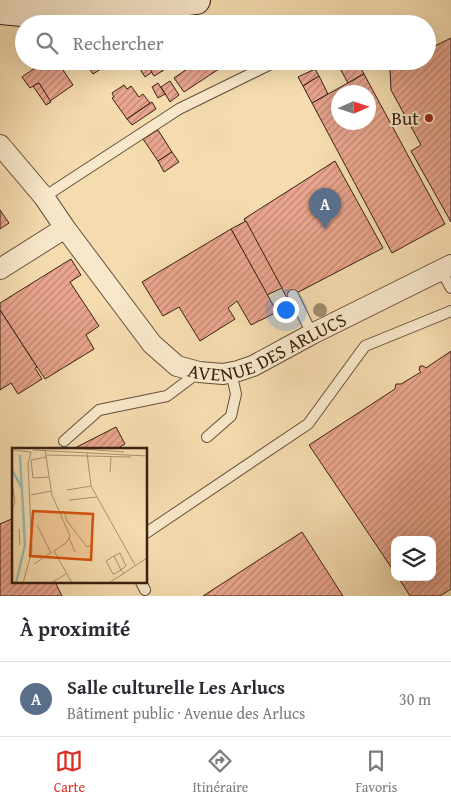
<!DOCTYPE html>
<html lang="fr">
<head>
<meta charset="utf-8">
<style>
	:root { --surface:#fff; --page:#f2f2f3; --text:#2b2b33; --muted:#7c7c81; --line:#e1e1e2; --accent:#d93025 }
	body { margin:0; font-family:"Gentium Book Plus",serif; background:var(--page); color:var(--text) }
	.controls { position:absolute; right:15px; bottom:15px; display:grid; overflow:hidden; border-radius:10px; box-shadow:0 5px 20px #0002 }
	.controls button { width:45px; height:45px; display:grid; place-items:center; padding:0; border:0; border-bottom:1px solid var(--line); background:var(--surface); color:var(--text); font:25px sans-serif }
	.compass { position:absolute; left:331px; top:85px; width:45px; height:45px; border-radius:50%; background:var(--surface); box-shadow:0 5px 20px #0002; rotate:87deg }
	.you { position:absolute; left:285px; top:309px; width:18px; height:18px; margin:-12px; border:4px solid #fff; border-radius:50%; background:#1a73e8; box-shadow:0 0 0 8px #1a73e833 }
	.badge { display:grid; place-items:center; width:32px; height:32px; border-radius:50%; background:var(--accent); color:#fff; font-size:16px; font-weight:700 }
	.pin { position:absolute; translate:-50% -41px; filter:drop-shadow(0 1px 2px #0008) }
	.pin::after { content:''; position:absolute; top:26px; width:18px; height:15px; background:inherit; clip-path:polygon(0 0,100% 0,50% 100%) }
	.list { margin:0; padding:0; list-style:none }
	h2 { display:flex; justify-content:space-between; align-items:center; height:65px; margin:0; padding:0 20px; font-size:21px }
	h2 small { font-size:16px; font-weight:400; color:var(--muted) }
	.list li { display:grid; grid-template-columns:32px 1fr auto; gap:15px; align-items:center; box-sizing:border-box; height:75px; padding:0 20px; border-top:1px solid var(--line) }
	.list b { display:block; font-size:19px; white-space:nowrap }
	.list p { margin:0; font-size:16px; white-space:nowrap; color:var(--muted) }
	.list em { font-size:16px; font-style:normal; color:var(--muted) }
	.icon { flex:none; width:28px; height:28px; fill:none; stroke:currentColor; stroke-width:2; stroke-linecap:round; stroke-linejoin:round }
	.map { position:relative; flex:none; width:451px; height:596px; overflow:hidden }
	.search { position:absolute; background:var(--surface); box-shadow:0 5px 20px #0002; left:15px; right:15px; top:15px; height:55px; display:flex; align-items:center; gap:12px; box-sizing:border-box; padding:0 18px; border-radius:28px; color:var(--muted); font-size:19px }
	.sheet { height:140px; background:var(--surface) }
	nav { display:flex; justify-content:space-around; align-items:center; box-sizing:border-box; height:70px; border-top:1px solid var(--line); background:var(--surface); font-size:14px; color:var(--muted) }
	nav a { display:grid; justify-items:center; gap:2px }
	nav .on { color:var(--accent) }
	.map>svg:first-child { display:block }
</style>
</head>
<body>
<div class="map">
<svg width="451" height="596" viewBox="0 0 451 596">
	<defs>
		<pattern id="building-hatch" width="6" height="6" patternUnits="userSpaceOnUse" patternTransform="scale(1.25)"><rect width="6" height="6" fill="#eaa58e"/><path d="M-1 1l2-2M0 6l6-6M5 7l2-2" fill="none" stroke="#bf8673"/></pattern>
	</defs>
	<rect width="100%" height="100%" fill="#f5dcaf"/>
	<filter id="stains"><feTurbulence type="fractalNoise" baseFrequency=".004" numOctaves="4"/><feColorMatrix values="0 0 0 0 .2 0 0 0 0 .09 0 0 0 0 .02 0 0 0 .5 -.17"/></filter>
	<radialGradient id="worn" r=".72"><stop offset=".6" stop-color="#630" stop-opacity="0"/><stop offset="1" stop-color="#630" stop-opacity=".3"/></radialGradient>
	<g fill="url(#building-hatch)" stroke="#382013" fill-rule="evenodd">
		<polygon points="218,16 220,24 176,24 176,21"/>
		<polygon points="451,38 451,222 411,151 421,145 391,90 390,70 406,61 427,61 427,50"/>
		<polygon points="45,61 57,61 73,85 50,101 39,83 30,88 22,77"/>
		<polygon points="84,61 112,61 112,62 93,74"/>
		<polygon points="136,61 157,61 164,70 154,76 147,65 140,69"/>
		<polygon points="199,61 231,61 184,92 174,78"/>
		<polygon points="344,61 357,61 364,74 348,83 338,65"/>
		<polygon points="147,65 152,72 145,77 140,69"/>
		<polygon points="315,69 319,76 303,86 298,77"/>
		<path d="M 364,74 L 445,224 L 392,253 L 312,103 ZM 338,92 L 368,92 L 368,122 L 338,122 Z"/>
		<polygon points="319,76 328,94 312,103 303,86"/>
		<polygon points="170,81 179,95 170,102 161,87"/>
		<polygon points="39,83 51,102 46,105 33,86"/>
		<polygon points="158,83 165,94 158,98 152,87"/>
		<polygon points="124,85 127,89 131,86 139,97 143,94 150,103 127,119 112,98 114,97 112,93"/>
		<polygon points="152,102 156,109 132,125 127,119"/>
		<polygon points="158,130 172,152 158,161 143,139"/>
		<polygon points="172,152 179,162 164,172 158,161"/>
		<polygon points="335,161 383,248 287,298 244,219"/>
		<polygon points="0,210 9,223 0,229"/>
		<polygon points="246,221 282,288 267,295 231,229"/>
		<polygon points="231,229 277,312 251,325 237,301 228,308 235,319 200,341 179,307 163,316 142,282"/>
		<polygon points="71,259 81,275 70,282 99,326 86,335 94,349 45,379 0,310 0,303"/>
		<polygon points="0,310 37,367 35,368 42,379 18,394 11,383 0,390"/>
		<polygon points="451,351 451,589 440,596 410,596 398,577 432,577 432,540 395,540 395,573 309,445 395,389 396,384 401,384 421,372 419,370 420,366 423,366 426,368"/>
		<polygon points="116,427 125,444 114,450 71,450"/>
		<polygon points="14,518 14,582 55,582 62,596 0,596 0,524"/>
		<polygon points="302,532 343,596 203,596"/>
	</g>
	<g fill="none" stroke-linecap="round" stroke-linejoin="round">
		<g stroke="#674f3a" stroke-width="12">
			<g id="service">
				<polyline points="44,197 179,109 277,61"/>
				<polyline points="441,271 451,288"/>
				<polyline points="293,295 312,334"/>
				<polyline points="207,437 231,416 236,394 231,372"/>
				<polyline points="64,441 99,410 167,396 199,372"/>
				<polyline points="146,533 308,424 365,346 451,311"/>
				<polyline points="141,582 145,590"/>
			</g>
		</g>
		<g stroke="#674f3a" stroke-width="22">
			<g id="minor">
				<polyline points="0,145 44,197 65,228"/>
				<path id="s1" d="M 0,269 L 65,228 L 152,344 L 177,366 L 199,372 L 223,374 L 238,371 L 253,366 L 312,334 L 451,265"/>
			</g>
		</g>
		<g stroke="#382013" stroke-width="30">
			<path id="secondary" d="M 0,10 C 61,18 135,6 196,0"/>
		</g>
		<use href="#service" stroke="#f8e8cb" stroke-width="10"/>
		<use href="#minor" stroke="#f8e8cb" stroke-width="20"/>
		<use href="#secondary" stroke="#f8e8cb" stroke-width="28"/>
	</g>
	<circle fill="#9f8b6a" cx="320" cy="310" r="7"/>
	<circle fill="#8f2418" stroke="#f8e8cb" stroke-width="2" cx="429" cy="118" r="5"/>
	<g text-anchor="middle" stroke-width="4" stroke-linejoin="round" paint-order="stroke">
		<g font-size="19" fill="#382013" stroke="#f8e8cb" text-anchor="end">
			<text x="419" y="125">But</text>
		</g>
		<g font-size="19" fill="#382013" stroke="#f8e8cb">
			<text dy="7" stroke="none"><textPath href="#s1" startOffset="352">AVENUE DES ARLUCS</textPath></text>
		</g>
	</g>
	<g transform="translate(12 448)">
		<rect width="135" height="135" fill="#f5dcaf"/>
		<path fill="none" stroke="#9cbbae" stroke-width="2.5" d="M 0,22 L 10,40M 4,135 L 13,97 L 8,7"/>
		<path fill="none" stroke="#a99171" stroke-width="1" d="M 58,0 L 112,4M 0,2 L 19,4M 21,2 L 135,8M 33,2 L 40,47 L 58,88 L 54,95 L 42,103 L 60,135M 75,5 L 79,38 L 123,117M 34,7 L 119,9M 35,9 L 19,12 L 21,30 L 37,29M 98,24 L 99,9M 0,34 L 3,54 L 0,62M 55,42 L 79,38M 19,47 L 39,43M 57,52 L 85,49M 48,65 L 52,63 L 55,73 L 75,99 L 79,97M 25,77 L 39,105M 7,81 L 8,97M 57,90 L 63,104M 102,108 L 108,105 L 114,118 L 109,122 L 102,126 L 101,126 L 94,113 L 102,108 L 109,122 L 112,125M 22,116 L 40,104M 11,135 L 20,103 L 16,16 L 19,4M 39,135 L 54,126M 97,135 L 135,110"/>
		<path fill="#d6530d" fill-opacity="0.15" stroke="#d6530d" stroke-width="2.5" d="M 21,63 L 81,66 L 79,112 L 18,108 Z"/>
		<rect width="135" height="135" fill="none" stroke="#382013" stroke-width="2.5"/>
	</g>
	<rect width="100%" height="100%" filter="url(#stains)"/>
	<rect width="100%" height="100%" fill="url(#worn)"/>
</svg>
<div class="controls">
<button><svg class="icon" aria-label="layers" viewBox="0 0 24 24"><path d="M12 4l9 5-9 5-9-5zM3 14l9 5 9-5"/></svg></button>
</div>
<svg class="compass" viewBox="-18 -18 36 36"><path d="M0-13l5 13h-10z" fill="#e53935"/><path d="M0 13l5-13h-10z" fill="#7c7c81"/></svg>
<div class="you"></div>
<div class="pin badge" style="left:325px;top:229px;background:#5c6f8a">A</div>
<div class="search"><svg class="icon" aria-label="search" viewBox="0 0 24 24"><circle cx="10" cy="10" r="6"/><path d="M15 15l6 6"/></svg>Rechercher</div>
</div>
<section class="sheet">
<h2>À proximité<small></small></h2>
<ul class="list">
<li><span class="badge" style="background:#5c6f8a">A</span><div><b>Salle culturelle Les Arlucs</b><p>Bâtiment public · Avenue des Arlucs</p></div><em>30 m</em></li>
</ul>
</section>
<nav>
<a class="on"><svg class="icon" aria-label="map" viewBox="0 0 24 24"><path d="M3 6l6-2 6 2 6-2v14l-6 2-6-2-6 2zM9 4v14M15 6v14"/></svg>Carte</a>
<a><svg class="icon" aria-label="directions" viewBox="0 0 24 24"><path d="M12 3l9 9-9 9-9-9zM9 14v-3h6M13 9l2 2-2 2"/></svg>Itinéraire</a>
<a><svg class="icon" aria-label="saved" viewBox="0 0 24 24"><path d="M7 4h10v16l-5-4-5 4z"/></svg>Favoris</a>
</nav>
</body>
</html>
